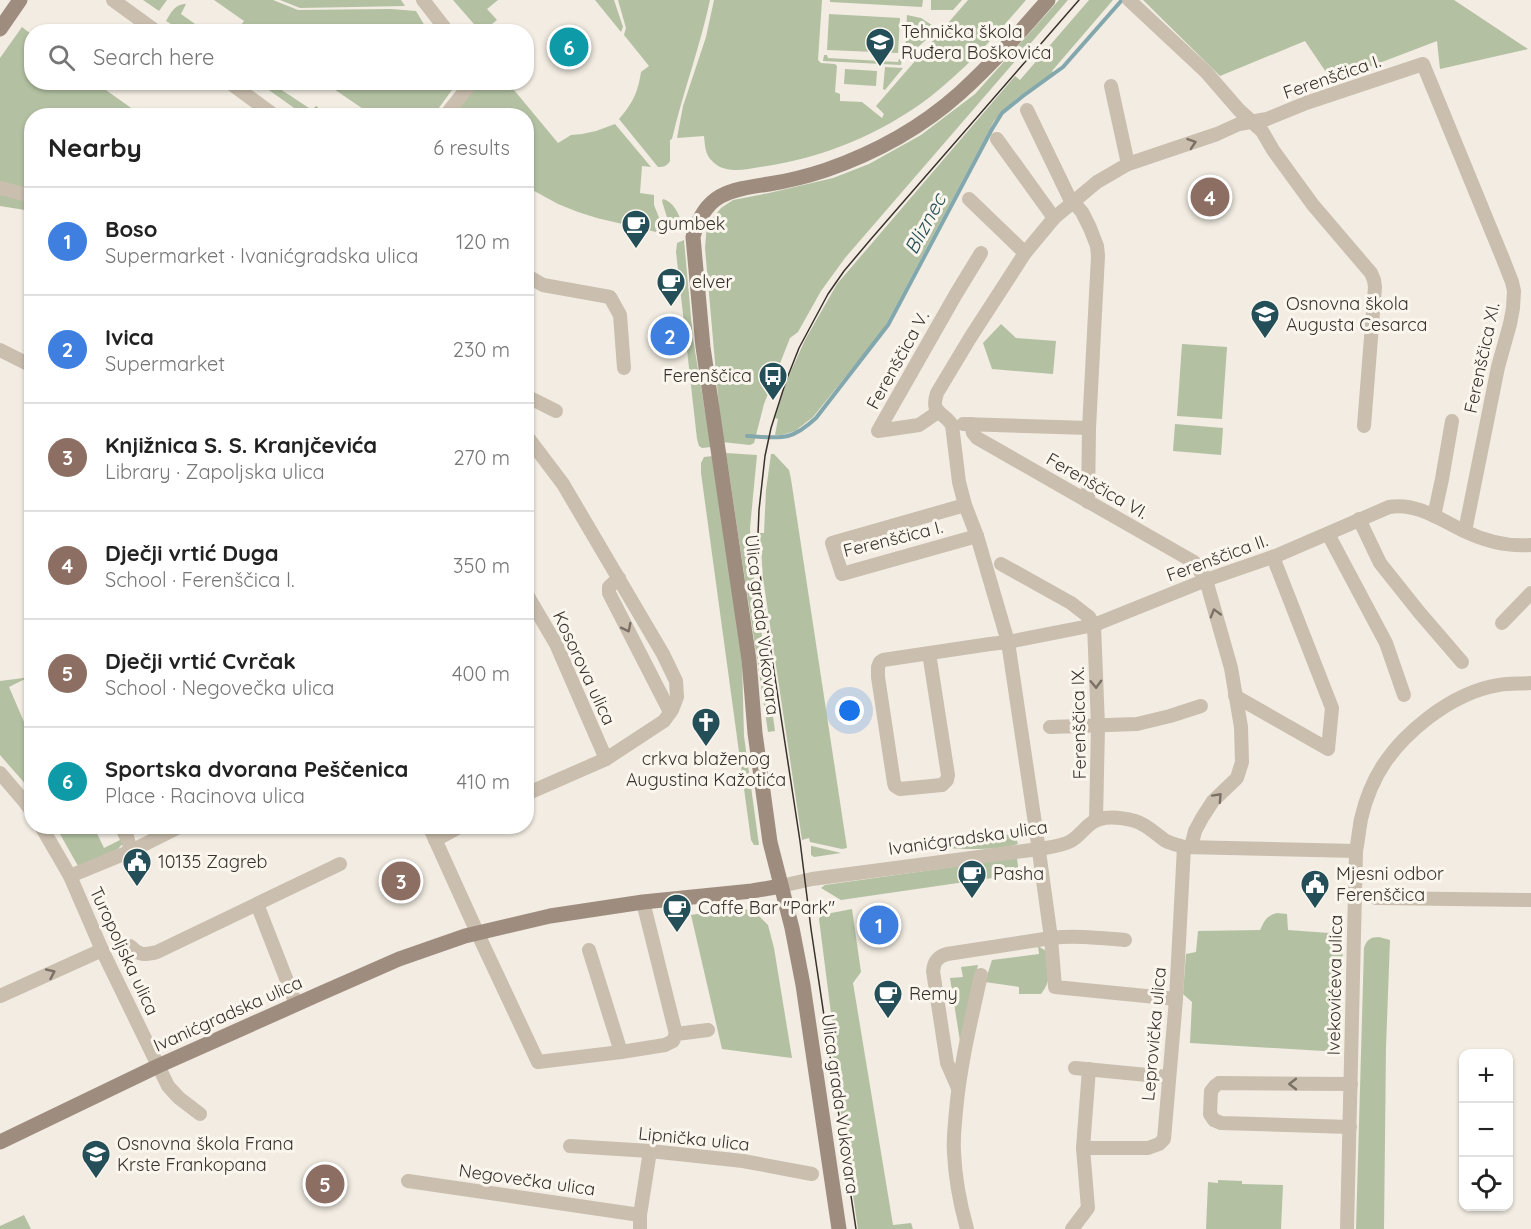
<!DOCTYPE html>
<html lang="en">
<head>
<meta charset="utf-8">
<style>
	:root { --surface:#fff; --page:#f6f6f6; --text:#222; --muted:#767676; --line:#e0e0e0; --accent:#244f58 }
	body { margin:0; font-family:Quicksand,sans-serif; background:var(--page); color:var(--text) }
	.controls { position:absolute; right:18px; bottom:18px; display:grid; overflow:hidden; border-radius:12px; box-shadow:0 2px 4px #0004 }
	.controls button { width:54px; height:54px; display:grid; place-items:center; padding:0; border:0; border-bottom:2px solid var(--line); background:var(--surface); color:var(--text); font:30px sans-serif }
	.you { position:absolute; left:850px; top:711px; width:21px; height:21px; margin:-15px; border:4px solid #fff; border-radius:50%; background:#1a73e8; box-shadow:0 0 0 9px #1a73e833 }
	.badge { display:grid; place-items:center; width:39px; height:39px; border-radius:50%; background:var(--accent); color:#fff; font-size:20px; font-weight:700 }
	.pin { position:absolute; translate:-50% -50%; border:3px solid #fff; box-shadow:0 2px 6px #0006 }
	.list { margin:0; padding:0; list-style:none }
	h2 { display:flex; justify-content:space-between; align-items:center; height:78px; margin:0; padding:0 24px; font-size:26px }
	h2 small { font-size:20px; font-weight:400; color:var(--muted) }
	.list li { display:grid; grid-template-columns:39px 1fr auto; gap:18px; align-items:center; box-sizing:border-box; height:108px; padding:0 24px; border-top:2px solid var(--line) }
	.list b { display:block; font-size:22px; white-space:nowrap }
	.list p { margin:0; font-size:20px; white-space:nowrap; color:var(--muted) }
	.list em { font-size:20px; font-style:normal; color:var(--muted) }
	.icon { flex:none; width:33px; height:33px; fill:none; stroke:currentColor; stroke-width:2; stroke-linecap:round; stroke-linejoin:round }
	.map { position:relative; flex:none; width:1531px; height:1229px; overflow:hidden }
	.search { position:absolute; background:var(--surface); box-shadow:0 2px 4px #0004; left:24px; top:24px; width:510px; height:66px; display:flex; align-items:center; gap:15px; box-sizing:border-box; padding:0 21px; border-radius:24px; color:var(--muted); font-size:22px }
	.panel { position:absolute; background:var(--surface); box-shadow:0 2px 4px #0004; left:24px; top:108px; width:510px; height:726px; border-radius:24px }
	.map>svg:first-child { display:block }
</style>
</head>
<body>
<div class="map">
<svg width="1531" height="1229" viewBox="0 0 1531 1229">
	<rect width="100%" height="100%" fill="#f2ece2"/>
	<g fill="#b3c1a2">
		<polygon points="143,0 167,0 159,11"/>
		<polygon points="214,0 273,0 298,10 391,9 416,11 428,31 436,28 441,31 239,31 238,29 244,21"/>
		<polygon points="280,0 401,0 405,6 300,8"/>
		<polygon points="453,0 498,0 487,9 497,20 483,31 480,31"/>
		<polygon points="595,0 614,0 623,27 621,32"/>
		<path d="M 618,0 L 710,0 C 700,47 683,92 672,139 L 670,140 L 670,161 C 667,166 664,167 658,167 L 619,119 C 633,103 638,92 641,72 L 649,66 L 624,35 L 626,28 Z"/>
		<path d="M 714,0 L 822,0 L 818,60 L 821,63 L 835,64 L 837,66 L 835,92 L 840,94 L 840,101 L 862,102 L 882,118 L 884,114 L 876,106 L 968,0 L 1026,0 C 997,34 966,69 930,97 C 881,134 821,159 760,167 C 744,170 724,174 712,161 C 705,155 705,145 704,136 L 677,138 L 683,106 L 706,37 Z"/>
		<polygon points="830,0 923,0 922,7 830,2"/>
		<polygon points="931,0 962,0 953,10 931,10"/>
		<polygon points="1059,0 1068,0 845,258 821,291 798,332 790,338 764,404 754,443 750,445 722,442 705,248 707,225 721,208 733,200 769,193 833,178 869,164 921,135 975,94"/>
		<polygon points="1089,0 1113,0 1052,71 1054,74 1017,98 994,121 883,330 813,417 795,431 782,435 775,435 778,419 775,418 787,380 805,340 837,284 1015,76 1020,80"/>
		<polygon points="1143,0 1454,0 1528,49 1440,69 1437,41 1332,81 1305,41 1220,76"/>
		<path d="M 184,4 L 186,4 L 181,14 L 205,31 C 192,32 178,29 166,21 C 171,13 174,5 184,4 Z"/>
		<polygon points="829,14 900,18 898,53 827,50"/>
		<polygon points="907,15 921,18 938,29 908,56 905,55"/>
		<polygon points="22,27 31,34 32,82 96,83 141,115 32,116 31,192 0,184 0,58"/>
		<polygon points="824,55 827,55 828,58 898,62 899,59 902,59 901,65 823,61"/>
		<polygon points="885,67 903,68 885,90 883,89"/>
		<polygon points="845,69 877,71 876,86 844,84"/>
		<polygon points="259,83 271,83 312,110 316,106 318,107 316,115 304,115"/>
		<polygon points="325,83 457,83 433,116 372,115"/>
		<polygon points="479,83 509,84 558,143 571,135 582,134 596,131 615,124 651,167 642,166 640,193 654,195 654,205 664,230 656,232 597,218 578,212 558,204 527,187 526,116 453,116"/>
		<polygon points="0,192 31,200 31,211 0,206"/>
		<path d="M 663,199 C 675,202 681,218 683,229 C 679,230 675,231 672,228 C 668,223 664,207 662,201 Z"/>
		<polygon points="684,240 693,339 711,447 702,448 699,446 697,439 676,252 677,243"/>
		<polygon points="1001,324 1016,338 1056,341 1053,374 992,369 983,343"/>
		<polygon points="1182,344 1227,347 1222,419 1177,416"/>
		<polygon points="1175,424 1223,428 1221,455 1173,451"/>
		<polygon points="726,453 757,455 750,528 751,554 775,731 768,732"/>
		<polygon points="771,454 774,454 789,470 791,479 847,848 842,849 810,842 809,838 802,840 763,578 760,533 764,533 766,490"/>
		<polygon points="713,456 742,661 744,736 759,845 754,845 751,840 701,473 701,463 704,457"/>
		<polygon points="31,677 31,692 25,679 9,687 31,738 31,786 28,787 0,755 0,681"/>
		<polygon points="56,827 94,827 104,848 120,840 114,827 121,827 124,842 118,849 78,866"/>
		<path d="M 1012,834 L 1015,835 L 1018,844 C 997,852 950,848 926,848 L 927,847 Z"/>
		<polygon points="811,846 812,846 841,853 814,857 811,855"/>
		<polygon points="1017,858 1019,874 841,900 821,888 825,885"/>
		<polygon points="739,907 755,912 768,925 774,948 792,1058 722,1049 691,915"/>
		<polygon points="852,909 861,972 853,983 893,1225 911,1223 913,1229 858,1229 829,1031 833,1029 819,919 821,915"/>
		<path d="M 1277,913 L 1287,914 L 1288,930 L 1343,934 L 1340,1052 L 1190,1043 L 1192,1002 L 1183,994 L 1186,954 L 1196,952 L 1198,931 L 1260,930 C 1265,920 1266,916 1277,913 Z"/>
		<path d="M 1379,937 L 1390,940 L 1386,1047 L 1384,1229 L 1356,1229 L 1364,948 C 1366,940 1371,937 1379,937 Z"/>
		<path d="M 1038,946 L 1046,951 C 1048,968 1053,979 1041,994 L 1019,994 L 1019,987 L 985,982 L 992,960 L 1039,954 Z"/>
		<polygon points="978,965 960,1041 950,978 963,977 961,967"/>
		<polygon points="1218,1180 1242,1181 1242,1184 1283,1185 1281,1229 1206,1229 1208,1182 1218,1183"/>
		<polygon points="24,1215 31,1229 0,1229 0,1226"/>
	</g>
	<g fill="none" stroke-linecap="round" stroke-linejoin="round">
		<path stroke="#82a7ad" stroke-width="4" d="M 747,436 C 781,438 790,442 816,418 L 888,325 L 992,129 L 1002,113 L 1023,96 L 1063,67 L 1122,0"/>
		<g stroke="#cabeae" stroke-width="14">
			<polyline points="113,0 157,32"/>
			<polyline points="423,0 448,32"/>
			<polyline points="1129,0 1206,72 1239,110 1262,131 1273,150 1313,205 1371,273 1374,280 1375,287 1364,426"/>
			<polyline points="229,82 275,116"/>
			<polyline points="1111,86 1128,164"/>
			<polyline points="1027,110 1069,197 1082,212 1090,228 1097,246 1098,256 1089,428 1088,502"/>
			<polyline points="445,116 472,82"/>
			<polyline points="997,139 1054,218"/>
			<polyline points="0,188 32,196"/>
			<polyline points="969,199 1025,253"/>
			<polyline points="526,275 543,285 610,297 620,315 624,368"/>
			<polyline points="0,350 32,366"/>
			<polyline points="526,396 556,411"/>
			<polyline points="938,412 919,425 878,431 956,294 981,253"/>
			<polyline points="963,424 1089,428"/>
			<polyline points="971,424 973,433 977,438 1194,562 1206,580 1231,668 1241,727 1242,762 1237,778 1213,801 1202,818 1195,831 1191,847"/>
			<polyline points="526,435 563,484 663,654 676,681 677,697 672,710 664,721 606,759 526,794"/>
			<polyline points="965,505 832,543 842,574 977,536"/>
			<polyline points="1434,516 1442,479 1452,421"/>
			<polyline points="1359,519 1380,563 1419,612 1462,662"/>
			<polyline points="1328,534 1386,643 1404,695"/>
			<polyline points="1001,564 1071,603 1089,617 1094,625 1098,726 1096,820"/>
			<polyline points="619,578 609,587 609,593 670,712"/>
			<polyline points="526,593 556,644 606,759"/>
			<polyline points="1502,623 1531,593"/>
			<path d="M 929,653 L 948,775 L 947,780 L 942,785 L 900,789 L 895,786 L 894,783 L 878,677 L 878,667 L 880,662 L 883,660 L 990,644 L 1008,642 L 1094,625 L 1206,580 L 1278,555 L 1389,507 C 1416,502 1441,520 1464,531 C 1485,541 1507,547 1531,545"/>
			<polyline points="1235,696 1328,749 1332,708 1273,557"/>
			<polyline points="1050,727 1137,724 1170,716 1201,706"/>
			<polyline points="0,773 24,801 32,812"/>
			<polyline points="41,826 70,876 102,950 168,1086 179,1098 200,1114"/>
			<polyline points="124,826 131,851"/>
			<polyline points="429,826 477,932 538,1062 621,1052 665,1045 673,1041 676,1034 708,1030"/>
			<polyline points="435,840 461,826"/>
			<polyline points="70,876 131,851 181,826"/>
			<path d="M 781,886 L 812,879 L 1039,849 C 1050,847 1062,846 1071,841 C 1078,837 1083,830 1089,825 C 1101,814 1120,817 1135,821 C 1148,825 1155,834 1166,841 C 1172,844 1178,845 1184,847 L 1356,851"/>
			<polyline points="1376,898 1531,900"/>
			<polyline points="643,902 676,1034"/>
			<polyline points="257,904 296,1004"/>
			<path d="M 1125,940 C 1100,938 1076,935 1051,938 L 1055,987 L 1176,999"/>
			<path d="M 130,946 C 140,956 144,955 157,952 L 340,864"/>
			<polyline points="589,950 621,1052"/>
			<polyline points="0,996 102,950"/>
			<polyline points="1075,1068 1168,1077"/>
			<path d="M 958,1088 L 947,1063 L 933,971 C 934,962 937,957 947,954 L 1051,938 L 1036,830 L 1008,642 L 977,536 L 965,505 L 959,482 L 952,425 C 943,411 930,414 937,393 L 970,338 L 1025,253 L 1054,218 L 1097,182 L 1128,164 L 1217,134 L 1239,124 L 1267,119 L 1306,103 L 1423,64 L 1503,259 L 1512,282 L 1514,291 L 1513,308 L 1510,324 L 1498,367 L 1465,531"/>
			<polyline points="1350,1127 1221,1123 1214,1120 1210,1114 1211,1091 1215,1086 1219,1083 1351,1084"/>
			<polyline points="570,1146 650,1151 743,1161 812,1174"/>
			<polyline points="1083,1148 1148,1148 1159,1144 1164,1139 1176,999 1184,847"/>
			<polyline points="408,1181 640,1215"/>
			<polyline points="640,1229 640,1215 650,1151"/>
			<path d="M 967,1229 C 960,1204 955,1178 954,1152 C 953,1138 955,1124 956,1111 C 960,1065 971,1020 981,975"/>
			<polyline points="1072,1229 1088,1208 1083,1148 1089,1069"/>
			<path d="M 1347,1229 L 1356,851 C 1358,841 1359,830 1361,819 C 1371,775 1393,745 1428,718 C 1449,702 1473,689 1499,685 C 1509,683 1520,684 1531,683"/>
		</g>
		<g stroke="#9e8d7f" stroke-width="15">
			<polyline points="0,29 20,0"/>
			<polyline points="0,1142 158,1066 317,995 399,959 465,936 550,916 643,902 752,891 781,886"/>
			<path d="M 839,1229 L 803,985 L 792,928 L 770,842 L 755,733 L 749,660 L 703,347 L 693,237 C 705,193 729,190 769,184 C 788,181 808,176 826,170 C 875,153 922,127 960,93 C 992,64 1020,32 1048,0"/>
		</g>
		<polyline stroke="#39312c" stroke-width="1.5" points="856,1229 811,929 800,841 764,606 758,556 758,534 759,510 765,456 771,428 786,381 799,348 828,294 844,271 871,239 1079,0"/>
	</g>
	<defs><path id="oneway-chevron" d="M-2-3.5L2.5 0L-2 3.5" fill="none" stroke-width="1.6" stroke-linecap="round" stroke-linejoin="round" transform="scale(1.5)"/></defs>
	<g stroke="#7a7066">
		<use href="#oneway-chevron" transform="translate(1192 143) rotate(-19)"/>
		<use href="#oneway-chevron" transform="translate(1215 613) rotate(-106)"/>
		<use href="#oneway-chevron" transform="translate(627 628) rotate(63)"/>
		<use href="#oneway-chevron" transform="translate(1096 684) rotate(88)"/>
		<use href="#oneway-chevron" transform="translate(1218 797) rotate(-47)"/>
		<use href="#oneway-chevron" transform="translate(51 973) rotate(-25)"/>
		<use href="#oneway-chevron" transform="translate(1293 1084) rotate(-180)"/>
	</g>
	<defs>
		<g id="school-pin" transform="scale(1.5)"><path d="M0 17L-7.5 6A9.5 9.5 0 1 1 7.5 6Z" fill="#244f58" stroke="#faf6ee"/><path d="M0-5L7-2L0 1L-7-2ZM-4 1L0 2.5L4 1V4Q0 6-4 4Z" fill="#fff"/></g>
		<g id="cafe-pin" transform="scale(1.5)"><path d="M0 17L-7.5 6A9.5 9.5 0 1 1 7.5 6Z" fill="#244f58" stroke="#faf6ee"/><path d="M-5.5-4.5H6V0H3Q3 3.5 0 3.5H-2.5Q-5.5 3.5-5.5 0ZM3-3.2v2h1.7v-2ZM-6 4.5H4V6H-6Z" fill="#fff"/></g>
		<g id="bus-pin" transform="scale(1.5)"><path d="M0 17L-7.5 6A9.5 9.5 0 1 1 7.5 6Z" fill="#244f58" stroke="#faf6ee"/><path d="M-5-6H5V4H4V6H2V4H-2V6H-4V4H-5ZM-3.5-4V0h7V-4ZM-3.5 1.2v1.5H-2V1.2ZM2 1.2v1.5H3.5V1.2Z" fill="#fff"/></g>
		<g id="church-pin" transform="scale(1.5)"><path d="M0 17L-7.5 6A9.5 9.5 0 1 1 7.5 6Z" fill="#244f58" stroke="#faf6ee"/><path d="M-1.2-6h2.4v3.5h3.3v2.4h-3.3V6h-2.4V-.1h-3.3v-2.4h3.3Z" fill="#fff"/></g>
		<g id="civic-pin" transform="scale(1.5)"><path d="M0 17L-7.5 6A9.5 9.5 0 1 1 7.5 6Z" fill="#244f58" stroke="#faf6ee"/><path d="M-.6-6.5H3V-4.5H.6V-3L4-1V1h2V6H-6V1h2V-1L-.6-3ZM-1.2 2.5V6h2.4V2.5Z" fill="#fff"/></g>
	</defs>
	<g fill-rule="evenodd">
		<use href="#school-pin" x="880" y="42"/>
		<use href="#cafe-pin" x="636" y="224"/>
		<use href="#cafe-pin" x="671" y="282"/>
		<use href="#school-pin" x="1265" y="314"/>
		<use href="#bus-pin" x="773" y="376"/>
		<use href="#church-pin" x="706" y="722"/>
		<use href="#civic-pin" x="137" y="862"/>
		<use href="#cafe-pin" x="972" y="874"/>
		<use href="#civic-pin" x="1315" y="884"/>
		<use href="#cafe-pin" x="677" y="908"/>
		<use href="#cafe-pin" x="888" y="994"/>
		<use href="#school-pin" x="96" y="1154"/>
	</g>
	<g text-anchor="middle" stroke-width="6" stroke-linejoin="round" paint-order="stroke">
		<g font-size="18" fill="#39312c" stroke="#faf6ee" text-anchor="start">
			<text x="901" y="38">Tehnička škola<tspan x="901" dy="21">Ruđera Boškovića</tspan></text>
			<text x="657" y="230">gumbek</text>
			<text x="692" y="288">elver</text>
			<text x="1286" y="310">Osnovna škola<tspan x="1286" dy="21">Augusta Cesarca</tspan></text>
			<text x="752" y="382" text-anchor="end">Ferenščica</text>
			<text x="706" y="765" text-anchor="middle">crkva blaženog<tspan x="706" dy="21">Augustina Kažotića</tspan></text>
			<text x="158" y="868">10135 Zagreb</text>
			<text x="993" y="880">Pasha</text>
			<text x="1336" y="880">Mjesni odbor<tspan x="1336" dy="21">Ferenščica</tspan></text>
			<text x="698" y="914">Caffe Bar "Park"</text>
			<text x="909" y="1000">Remy</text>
			<text x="117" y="1150">Osnovna škola Frana<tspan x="117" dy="21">Krste Frankopana</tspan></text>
		</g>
		<g font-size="18" fill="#39312c" stroke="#faf6ee">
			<text transform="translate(1332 77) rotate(-19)" y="6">Ferenščica I.</text>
			<text transform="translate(1482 358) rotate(-78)" y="6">Ferenščica XI.</text>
			<text transform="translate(898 360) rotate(-61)" y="6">Ferenščica V.</text>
			<text transform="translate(1097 486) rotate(30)" y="6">Ferenščica VI.</text>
			<text transform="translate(893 539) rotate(-14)" y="6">Ferenščica I.</text>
			<text transform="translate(1217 558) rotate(-20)" y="6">Ferenščica II.</text>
			<text transform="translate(762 625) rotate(83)" y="6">Ulica grada Vukovara</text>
			<text transform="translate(584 668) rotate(65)" y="6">Kosorova ulica</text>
			<text transform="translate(1079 723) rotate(-91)" y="6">Ferenščica IX.</text>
			<text transform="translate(968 838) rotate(-8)" y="6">Ivanićgradska ulica</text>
			<text transform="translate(124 951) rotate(65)" y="6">Turopoljska ulica</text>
			<text transform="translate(1335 985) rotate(-89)" y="6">Ivekovićeva ulica</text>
			<text transform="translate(228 1014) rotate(-24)" y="6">Ivanićgradska ulica</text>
			<text transform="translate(1154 1034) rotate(-85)" y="6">Leprovička ulica</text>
			<text transform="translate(840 1104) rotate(82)" y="6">Ulica grada Vukovara</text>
			<text transform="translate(694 1139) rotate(6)" y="6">Lipnička ulica</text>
			<text transform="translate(527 1180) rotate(8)" y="6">Negovečka ulica</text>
		</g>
		<g font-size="20" font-style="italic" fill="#244f58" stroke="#faf6ee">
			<text transform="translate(925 224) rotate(-62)" y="7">Bliznec</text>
		</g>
	</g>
</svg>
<div class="controls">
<button>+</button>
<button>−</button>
<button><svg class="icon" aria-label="locate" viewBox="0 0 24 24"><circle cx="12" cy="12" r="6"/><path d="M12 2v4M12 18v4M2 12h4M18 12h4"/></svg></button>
</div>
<div class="you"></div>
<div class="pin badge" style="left:879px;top:925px;background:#3f7fe0">1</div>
<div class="pin badge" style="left:670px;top:336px;background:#3f7fe0">2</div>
<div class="pin badge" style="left:401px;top:881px;background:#8d6e63">3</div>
<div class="pin badge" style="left:1210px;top:197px;background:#8d6e63">4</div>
<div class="pin badge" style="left:325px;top:1184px;background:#8d6e63">5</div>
<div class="pin badge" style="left:569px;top:47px;background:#0f9aa8">6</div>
<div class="search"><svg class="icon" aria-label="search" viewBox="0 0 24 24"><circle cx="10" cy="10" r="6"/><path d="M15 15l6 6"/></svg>Search here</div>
<section class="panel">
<h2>Nearby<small>6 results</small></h2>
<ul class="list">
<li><span class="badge" style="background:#3f7fe0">1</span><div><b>Boso</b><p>Supermarket · Ivanićgradska ulica</p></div><em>120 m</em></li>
<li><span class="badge" style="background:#3f7fe0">2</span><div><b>Ivica</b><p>Supermarket</p></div><em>230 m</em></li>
<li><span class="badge" style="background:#8d6e63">3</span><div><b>Knjižnica S. S. Kranjčevića</b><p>Library · Zapoljska ulica</p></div><em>270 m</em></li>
<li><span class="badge" style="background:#8d6e63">4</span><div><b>Dječji vrtić Duga</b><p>School · Ferenščica I.</p></div><em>350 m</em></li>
<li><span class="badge" style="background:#8d6e63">5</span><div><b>Dječji vrtić Cvrčak</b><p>School · Negovečka ulica</p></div><em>400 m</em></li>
<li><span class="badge" style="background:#0f9aa8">6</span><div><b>Sportska dvorana Peščenica</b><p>Place · Racinova ulica</p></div><em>410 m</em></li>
</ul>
</section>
</div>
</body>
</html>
